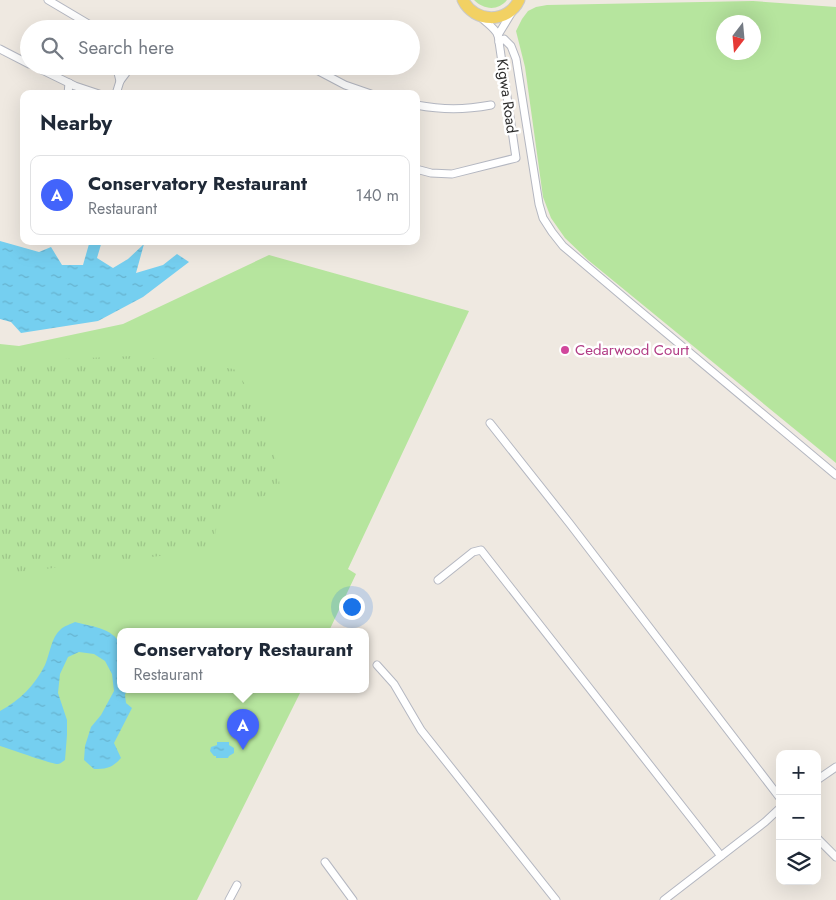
<!DOCTYPE html>
<html lang="en">
<head>
<meta charset="utf-8">
<style>
	:root { --surface:#fff; --page:#f6f6f7; --text:#1f2937; --muted:#747a83; --line:#e0e1e3; --accent:#4264fb }
	body { margin:0; font-family:Jost,sans-serif; background:var(--page); color:var(--text) }
	.controls { position:absolute; right:15px; bottom:15px; display:grid; overflow:hidden; border-radius:10px; box-shadow:0 5px 20px #0002 }
	.controls button { width:45px; height:45px; display:grid; place-items:center; padding:0; border:0; border-bottom:1px solid var(--line); background:var(--surface); color:var(--text); font:25px sans-serif }
	.compass { position:absolute; left:716px; top:15px; width:45px; height:45px; border-radius:50%; background:var(--surface); box-shadow:0 5px 20px #0002; rotate:196deg }
	.you { position:absolute; left:351px; top:606px; width:18px; height:18px; margin:-12px; border:4px solid #fff; border-radius:50%; background:#1a73e8; box-shadow:0 0 0 8px #1a73e833 }
	.badge { display:grid; place-items:center; width:32px; height:32px; border-radius:50%; background:var(--accent); color:#fff; font-size:16px; font-weight:700 }
	.pin { position:absolute; translate:-50% -41px; filter:drop-shadow(0 1px 2px #0008) }
	.pin::after { content:''; position:absolute; top:26px; width:18px; height:15px; background:inherit; clip-path:polygon(0 0,100% 0,50% 100%) }
	.popup { position:absolute; left:117px; top:628px; width:252px; height:65px; box-sizing:border-box; display:grid; place-content:center; border-radius:10px; background:var(--surface); filter:drop-shadow(0 1px 4px #0005); font-size:16px; white-space:nowrap; color:var(--muted) }
	.popup b { font-size:19px; color:var(--text) }
	.popup::after { content:''; position:absolute; left:50%; top:100%; margin-left:-10px; border:10px solid transparent; border-top-color:var(--surface) }
	.list { margin:0; padding:0; list-style:none }
	h2 { display:flex; justify-content:space-between; align-items:center; height:65px; margin:0; padding:0 20px; font-size:21px }
	h2 small { font-size:16px; font-weight:400; color:var(--muted) }
	.list li { display:grid; grid-template-columns:32px 1fr auto; gap:15px; align-items:center; box-sizing:border-box; height:80px; margin:0 10px 10px; padding:0 10px; border:1px solid var(--line); border-radius:10px }
	.list b { display:block; font-size:19px; white-space:nowrap }
	.list p { margin:0; font-size:16px; white-space:nowrap; color:var(--muted) }
	.list em { font-size:16px; font-style:normal; color:var(--muted) }
	.icon { flex:none; width:28px; height:28px; fill:none; stroke:currentColor; stroke-width:2; stroke-linecap:round; stroke-linejoin:round }
	.map { position:relative; flex:none; width:836px; height:900px; overflow:hidden }
	.search { position:absolute; background:var(--surface); box-shadow:0 5px 20px #0002; left:20px; top:20px; width:400px; height:55px; display:flex; align-items:center; gap:12px; box-sizing:border-box; padding:0 18px; border-radius:28px; color:var(--muted); font-size:19px }
	.panel { position:absolute; background:var(--surface); box-shadow:0 5px 20px #0002; left:20px; top:90px; width:400px; height:155px; border-radius:10px }
	.map>svg:first-child { display:block }
</style>
</head>
<body>
<div class="map">
<svg width="836" height="900" viewBox="0 0 836 900">
	<defs>
		<pattern id="park-tufts" width="24" height="20" patternUnits="userSpaceOnUse" patternTransform="scale(1.25)"><rect width="24" height="20" fill="#b6e59e"/><path d="M3 7l-1-3M5 7V3M7 7l1-3M15 17l-1-3M17 17v-4M19 17l1-3" fill="none" stroke="#9dc588"/></pattern>
		<pattern id="water-ripples" width="26" height="14" patternUnits="userSpaceOnUse" patternTransform="scale(1.25)"><rect width="26" height="14" fill="#75cff0"/><path d="M2 4q2-2 4 0t4 0M15 11q2-2 4 0t4 0" fill="none" stroke="#66b2ce"/></pattern>
	</defs>
	<rect width="100%" height="100%" fill="#efe9e1"/>
	<g fill="#b6e59e" fill-rule="evenodd">
		<path d="M 474,0 L 507,0 C 498,11 484,10 474,0 Z"/>
		<path d="M 753,1 L 836,7 L 836,463 L 588,260 L 565,238 L 551,218 L 543,197 L 525,67 L 516,31 L 522,19 L 528,11 L 536,7 L 547,5 ZM 754,22 L 754,52 L 724,52 L 724,22 Z"/>
		<polygon points="269,255 469,311 348,569 356,574 329,631 120,631 120,689 302,689 197,900 0,900 0,344 19,346 123,324"/>
	</g>
	<polygon fill="url(#park-tufts)" points="134,356 234,369 268,416 281,492 232,504 218,517 213,550 0,574 0,382 16,361"/>
	<g fill="url(#water-ripples)">
		<polygon points="0,241 39,252 51,247 62,265 83,265 89,244 94,241 102,241 97,258 113,268 128,259 144,244 136,273 163,265 177,254 189,262 143,297 98,321 21,333 11,322 0,319"/>
		<path d="M 75,622 C 90,626 113,628 120,644 L 120,689 L 127,689 L 125,695 L 126,703 L 132,708 L 114,743 L 121,758 C 112,768 107,769 94,769 L 84,760 L 85,746 L 91,727 L 101,715 L 114,691 L 112,674 L 105,661 L 94,654 L 79,652 L 68,657 L 60,674 L 58,693 L 67,720 L 67,735 L 65,760 C 62,762 60,764 58,764 C 54,765 7,748 0,746 L 0,711 C 20,700 35,685 45,665 C 50,654 51,637 61,629 C 64,626 71,624 75,622 Z"/>
		<polygon points="217,742 229,742 229,745 234,748 234,753 229,756 228,758 216,758 216,756 214,756 210,751 211,747 217,745"/>
	</g>
	<g fill="none" stroke-linecap="round" stroke-linejoin="round">
		<g stroke="#b4b7c1" stroke-width="9">
			<g id="minor">
				<polyline points="48,0 97,29"/>
				<path d="M 480,16 C 486,23 494,27 498,35"/>
				<polyline points="498,35 512,12"/>
				<polyline points="499,42 504,39 511,46 516,59 539,204 543,218 552,232 563,246 634,306 836,475"/>
				<polyline points="0,49 29,64"/>
				<polyline points="34,66 75,86 99,94"/>
				<polyline points="309,66 345,85 371,94"/>
				<polyline points="120,81 118,73 120,66"/>
				<polyline points="68,94 69,83"/>
				<polyline points="116,94 120,81 126,73 126,66"/>
				<path d="M 416,105 C 443,110 464,110 491,105"/>
				<polyline points="416,169 431,173 452,174 516,158 498,35"/>
				<polyline points="490,423 570,524 780,798"/>
				<polyline points="438,580 473,552 481,550 721,856"/>
				<polyline points="377,665 394,684 421,730 556,900"/>
				<polyline points="817,780 836,767"/>
				<polyline points="817,838 836,857"/>
				<polyline points="325,862 353,900"/>
				<polyline points="229,900 237,885"/>
				<polyline points="664,900 765,822 780,808"/>
			</g>
		</g>
		<g stroke="#c9c9c9" stroke-width="13">
			<path id="primary" d="M 463,0 C 474,23 508,24 519,0"/>
		</g>
		<use href="#minor" stroke="#fff" stroke-width="7"/>
		<use href="#primary" stroke="#f2d163" stroke-width="11"/>
	</g>
	<circle fill="#d1479c" stroke="#fff" stroke-width="2" cx="565" cy="350" r="5"/>
	<g text-anchor="middle" stroke-width="5" stroke-linejoin="round" paint-order="stroke">
		<g font-size="15" fill="#2e2e2e" stroke="#fff">
			<text transform="translate(507 96) rotate(82)" y="5">Kigwa Road</text>
		</g>
		<g font-size="15" fill="#b23c85" stroke="#fff" text-anchor="start">
			<text x="575" y="355">Cedarwood Court</text>
		</g>
	</g>
</svg>
<div class="controls">
<button>+</button>
<button>−</button>
<button><svg class="icon" aria-label="layers" viewBox="0 0 24 24"><path d="M12 4l9 5-9 5-9-5zM3 14l9 5 9-5"/></svg></button>
</div>
<svg class="compass" viewBox="-18 -18 36 36"><path d="M0-13l5 13h-10z" fill="#e53935"/><path d="M0 13l5-13h-10z" fill="#747a83"/></svg>
<div class="you"></div>
<div class="pin badge" style="left:243px;top:750px">A</div>
<div class="popup"><b>Conservatory Restaurant</b>Restaurant</div>
<div class="search"><svg class="icon" aria-label="search" viewBox="0 0 24 24"><circle cx="10" cy="10" r="6"/><path d="M15 15l6 6"/></svg>Search here</div>
<section class="panel">
<h2>Nearby<small></small></h2>
<ul class="list">
<li><span class="badge">A</span><div><b>Conservatory Restaurant</b><p>Restaurant</p></div><em>140 m</em></li>
</ul>
</section>
</div>
</body>
</html>
